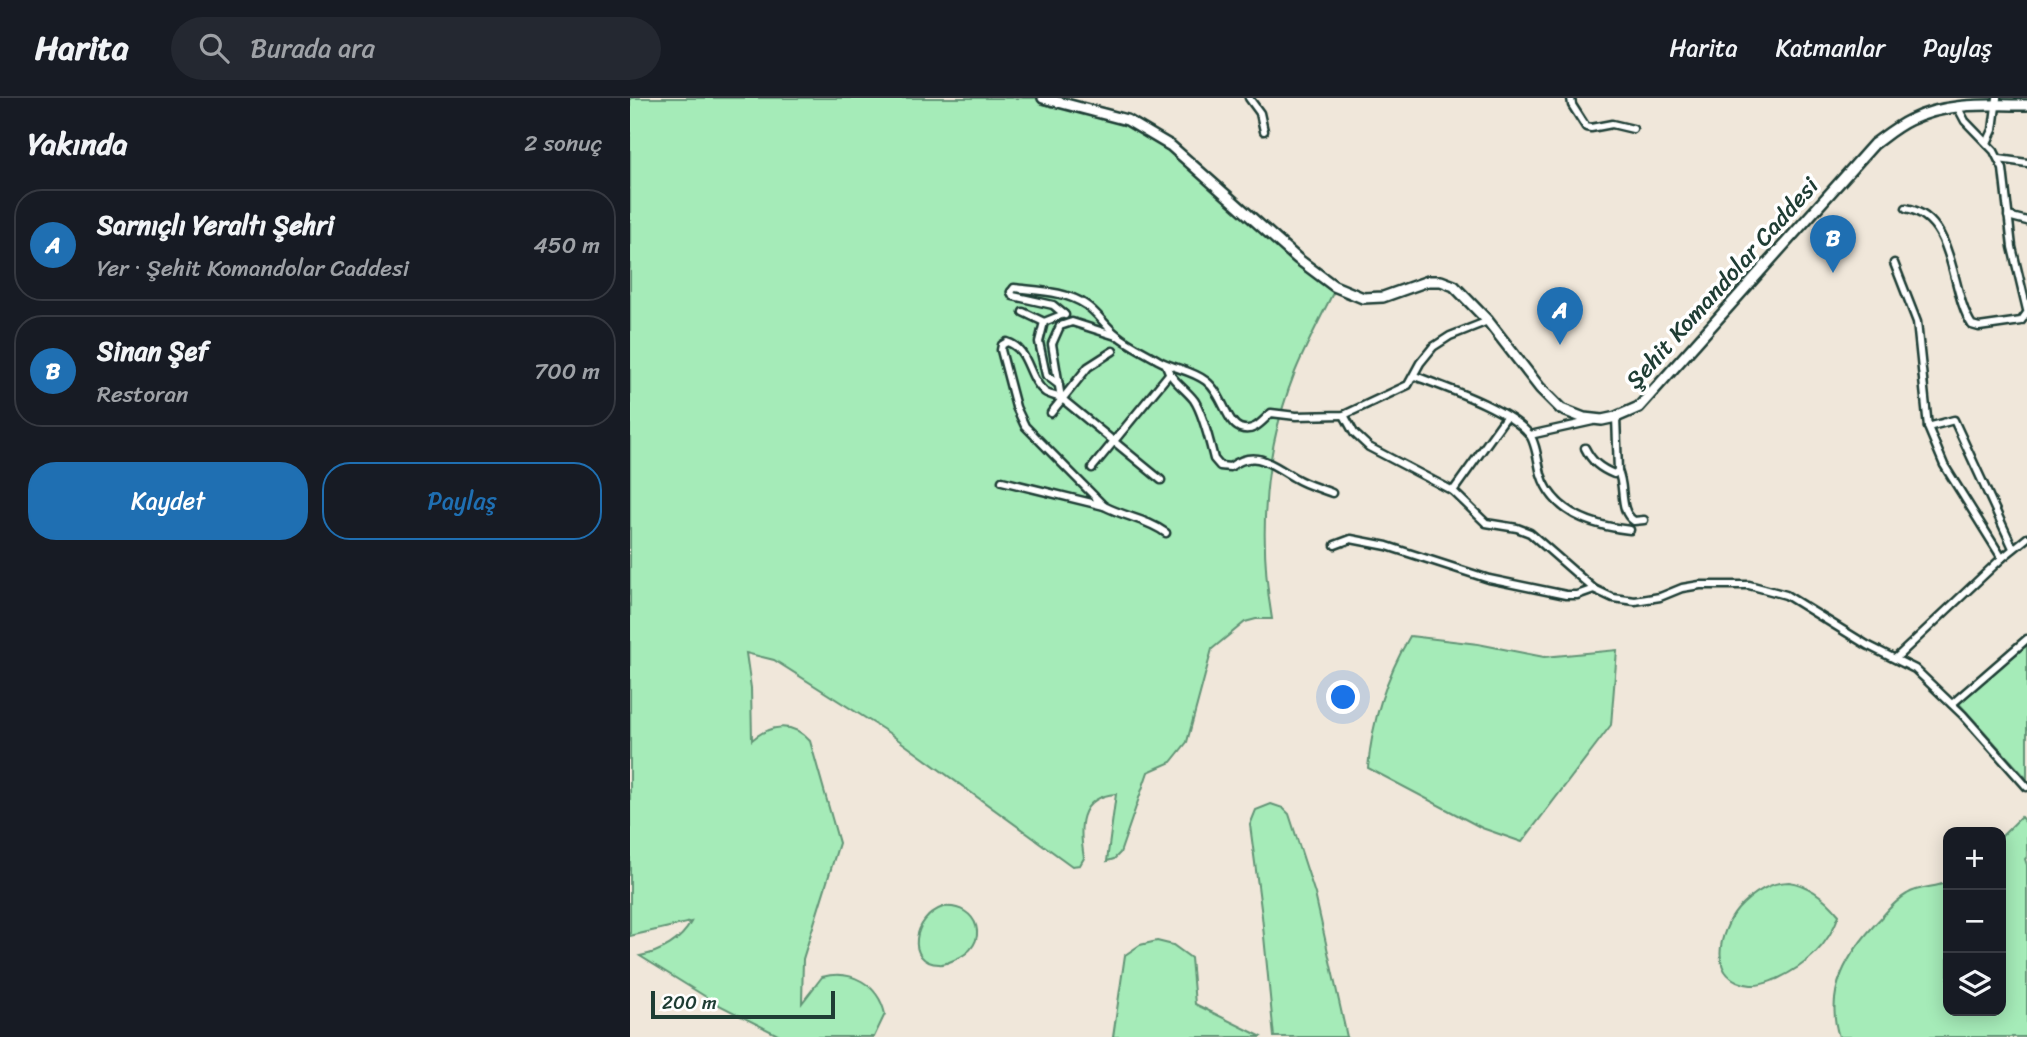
<!DOCTYPE html>
<html lang="tr">
<head>
<meta charset="utf-8">
<style>
	:root { --surface:#171b24; --page:#242831; --text:#f1f3f6; --muted:#9ea1a6; --line:#363941; --accent:#1f6fb2 }
	body { margin:0; font-family:Sriracha,sans-serif; background:var(--page); color:var(--text) }
	.controls { position:absolute; right:21px; bottom:21px; display:grid; overflow:hidden; border-radius:14px; box-shadow:0 4px 18px #0003 }
	.controls button { width:63px; height:63px; display:grid; place-items:center; padding:0; border:0; border-bottom:2px solid var(--line); background:var(--surface); color:var(--text); font:35px sans-serif }
	.scale { position:absolute; left:21px; bottom:18px; width:184px; box-sizing:border-box; padding-left:7px; border:4px solid #1f3d34; border-top:0; font-size:19px; line-height:24px; white-space:nowrap; color:#1f3d34; -webkit-text-stroke:5px #fff; paint-order:stroke }
	.you { position:absolute; left:714px; top:600px; width:24px; height:24px; margin:-18px; border:5px solid #fff; border-radius:50%; background:#1a73e8; box-shadow:0 0 0 10px #1a73e833 }
	.badge { display:grid; place-items:center; width:46px; height:46px; border-radius:50%; background:var(--accent); color:#fff; font-size:23px; font-weight:700 }
	.pin { position:absolute; translate:-50% -58px; filter:drop-shadow(0 2px 4px #0008) }
	.pin::after { content:''; position:absolute; top:37px; width:24px; height:21px; background:inherit; clip-path:polygon(0 0,100% 0,50% 100%) }
	.list { margin:0; padding:0; list-style:none }
	h2 { display:flex; justify-content:space-between; align-items:center; height:91px; margin:0; padding:0 28px; font-size:30px }
	h2 small { font-size:23px; font-weight:400; color:var(--muted) }
	.list li { display:grid; grid-template-columns:46px 1fr auto; gap:21px; align-items:center; box-sizing:border-box; height:112px; margin:0 14px 14px; padding:0 14px; border:2px solid var(--line); border-radius:28px }
	.list b { display:block; font-size:26px; white-space:nowrap }
	.list p { margin:0; font-size:23px; white-space:nowrap; color:var(--muted) }
	.list em { font-size:23px; font-style:normal; color:var(--muted) }
	.actions { display:flex; gap:14px; padding:21px 28px }
	.actions a { flex:1; padding:16px 0; border:2px solid var(--accent); border-radius:28px; text-align:center; font-size:24px; color:var(--accent) }
	.actions .main { background:var(--accent); color:#fff }
	.icon { flex:none; width:38px; height:38px; fill:none; stroke:currentColor; stroke-width:2; stroke-linecap:round; stroke-linejoin:round }
	.map { position:relative; flex:none; width:1397px; height:939px; overflow:hidden }
	header { display:flex; align-items:center; gap:42px; box-sizing:border-box; height:98px; padding:0 35px; background:var(--surface); border-bottom:2px solid var(--line) }
	header strong { font-size:33px }
	nav { display:flex; gap:38px; margin-inline-start:auto; font-size:24px }
	.search { width:490px; height:63px; background:var(--page); display:flex; align-items:center; gap:18px; box-sizing:border-box; padding:0 24px; border-radius:38px; color:var(--muted); font-size:26px }
	main { display:flex }
	aside { flex:1; background:var(--surface) }
	.map>svg:first-child { display:block }
</style>
</head>
<body>
<header>
<strong>Harita</strong>
<div class="search"><svg class="icon" aria-label="search" viewBox="0 0 24 24"><circle cx="10" cy="10" r="6"/><path d="M15 15l6 6"/></svg>Burada ara</div>
<nav><a>Harita</a><a>Katmanlar</a><a>Paylaş</a></nav>
</header>
<main>
<aside>
<h2>Yakında<small>2 sonuç</small></h2>
<ul class="list">
<li><span class="badge">A</span><div><b>Sarnıçlı Yeraltı Şehri</b><p>Yer · Şehit Komandolar Caddesi</p></div><em>450 m</em></li>
<li><span class="badge">B</span><div><b>Sinan Şef</b><p>Restoran</p></div><em>700 m</em></li>
</ul>
<div class="actions"><a class="main">Kaydet</a><a>Paylaş</a></div>
</aside>
<div class="map">
<svg width="1397" height="939" viewBox="0 0 1397 939">
	<rect width="100%" height="100%" fill="#f0e7da"/>
	<filter id="ink" filterUnits="userSpaceOnUse"><feTurbulence type="fractalNoise" baseFrequency=".0143" numOctaves="2"/><feDisplacementMap in="SourceGraphic" scale="14" xChannelSelector="R" yChannelSelector="G"/><feConvolveMatrix kernelMatrix="1 2 1 2 8 2 1 2 1" color-interpolation-filters="sRGB"/></filter>
	<g filter="url(#ink)">
		<g fill="#a5ebb8" stroke="#629476" stroke-width="2">
			<path d="M 0,0 L 415,0 L 515,31 L 705,191 C 691,219 677,245 665,274 C 634,353 628,438 642,521 L 626,521 L 615,524 L 582,551 L 557,644 L 541,664 L 518,674 L 490,755 L 484,761 L 477,763 L 486,696 C 447,699 449,731 454,760 L 450,767 L 442,768 L 259,635 L 144,562 L 116,555 L 121,590 L 122,642 C 140,627 162,623 180,643 L 209,745 L 173,861 L 172,905 L 192,879 C 221,871 248,886 255,916 L 244,939 L 147,939 L 148,937 L 89,907 L 10,858 C 31,854 51,843 61,824 L 0,838 Z"/>
			<path d="M 780,538 L 848,546 L 914,559 L 987,552 L 981,627 L 892,744 L 852,730 L 738,670 C 742,622 756,579 780,538 Z"/>
			<polygon points="1397,546 1397,681 1325,601"/>
			<polygon points="641,706 653,710 659,716 685,796 717,939 644,939 632,818 620,727 626,712"/>
			<path d="M 1391,719 L 1397,726 L 1397,759 L 1395,761 L 1397,767 L 1397,939 L 1209,939 C 1194,892 1218,855 1249,822 C 1257,813 1266,802 1277,796 C 1290,788 1305,790 1318,784 L 1318,913 L 1371,913 L 1371,739 Z"/>
			<path d="M 1159,784 C 1180,787 1196,801 1209,817 C 1198,848 1177,867 1147,881 C 1138,884 1131,888 1121,887 C 1077,882 1088,835 1108,811 C 1122,796 1138,784 1159,784 Z"/>
			<path d="M 313,809 C 348,805 363,847 324,862 C 319,864 314,867 309,866 C 275,865 283,819 313,809 Z"/>
			<polygon points="527,843 543,847 561,860 565,906 632,939 483,939 495,857 510,847"/>
		</g>
		<g fill="none" stroke-linecap="round" stroke-linejoin="round">
			<g stroke="#1f3d34" stroke-width="11">
				<g id="minor">
					<polyline points="619,0 630,15 634,33"/>
					<polyline points="941,0 942,7 956,29 961,30 982,26 1003,31"/>
					<polyline points="1327,8 1335,23 1364,53 1373,71 1382,149 1397,212"/>
					<polyline points="1357,45 1363,32 1367,0"/>
					<polyline points="1369,61 1397,65"/>
					<path d="M 1276,110 C 1327,120 1319,192 1342,227 L 1349,229 L 1391,223 L 1397,215"/>
					<polyline points="1378,118 1397,123"/>
					<polyline points="1264,165 1287,224 1298,329 1314,367 1372,460"/>
					<path d="M 381,194 L 384,190 C 408,193 436,193 456,207 C 468,215 476,229 487,237 C 499,247 515,254 528,262 C 544,271 562,272 576,283 C 593,296 596,324 610,330 C 624,335 632,323 641,315 L 666,318 L 714,317 L 778,287 L 790,265 L 803,249 L 820,238 L 858,223"/>
					<polyline points="381,194 383,198 423,207 435,217"/>
					<polyline points="393,214 414,224"/>
					<path d="M 536,267 C 541,283 554,289 564,302 C 573,315 580,345 584,361 L 590,368 L 600,369 C 627,350 641,367 665,380 C 676,387 690,390 702,395"/>
					<path d="M 785,278 C 816,290 877,310 899,336 C 906,344 908,365 911,376 C 923,416 964,428 1000,432"/>
					<polyline points="429,287 416,277 409,244 414,224 434,216"/>
					<polyline points="431,300 422,246 430,228 442,224 486,238"/>
					<polyline points="421,315 458,269 483,253"/>
					<polyline points="714,317 724,335 739,349 823,393 856,425 887,430 900,435 964,491 983,500 1005,503 1030,499 1052,490 1070,487 1119,487 1156,497 1237,547 1285,571 1333,617 1397,689"/>
					<path d="M 986,319 L 988,373 C 996,390 988,412 1004,423 L 1014,422"/>
					<polyline points="1298,329 1324,322 1383,450"/>
					<polyline points="900,337 963,323"/>
					<path d="M 955,350 C 962,364 970,370 984,376 L 988,373"/>
					<polyline points="462,370 539,276"/>
					<path d="M 372,383 L 474,408 L 395,328 L 386,309 L 371,252 L 372,247 L 377,244 C 400,251 397,280 415,294 C 419,297 426,298 431,300 L 531,382"/>
					<polyline points="823,393 876,319"/>
					<path d="M 474,408 C 495,419 517,421 536,435"/>
					<polyline points="705,447 721,441 757,448 859,481 936,497 947,497 964,491"/>
					<polyline points="1266,560 1372,460 1397,440"/>
					<polyline points="1322,606 1397,541"/>
				</g>
			</g>
			<g stroke="#1f3d34" stroke-width="14">
				<path id="secondary" d="M 413,0 L 497,22 L 541,48 L 668,161 L 704,188 L 733,200 L 753,199 L 798,183 L 811,183 L 824,188 L 858,223 L 910,290 L 931,311 L 954,320 L 972,322 L 986,319 L 1009,309 L 1244,46 C 1255,38 1267,28 1280,22 C 1317,4 1357,7 1397,7"/>
			</g>
			<use href="#minor" stroke="#fff" stroke-width="6"/>
			<use href="#secondary" stroke="#fff" stroke-width="9"/>
		</g>
	</g>
	<g text-anchor="middle" stroke-width="7" stroke-linejoin="round" paint-order="stroke">
		<g font-size="24" fill="#1f3d34" stroke="#fff">
			<text transform="translate(1092 185) rotate(-48)" y="8">Şehit Komandolar Caddesi</text>
		</g>
	</g>
</svg>
<div class="controls">
<button>+</button>
<button>−</button>
<button><svg class="icon" aria-label="layers" viewBox="0 0 24 24"><path d="M12 4l9 5-9 5-9-5zM3 14l9 5 9-5"/></svg></button>
</div>
<div class="scale">200 m</div>
<div class="you"></div>
<div class="pin badge" style="left:930px;top:247px">A</div>
<div class="pin badge" style="left:1203px;top:175px">B</div>
</div>
</main>
</body>
</html>
